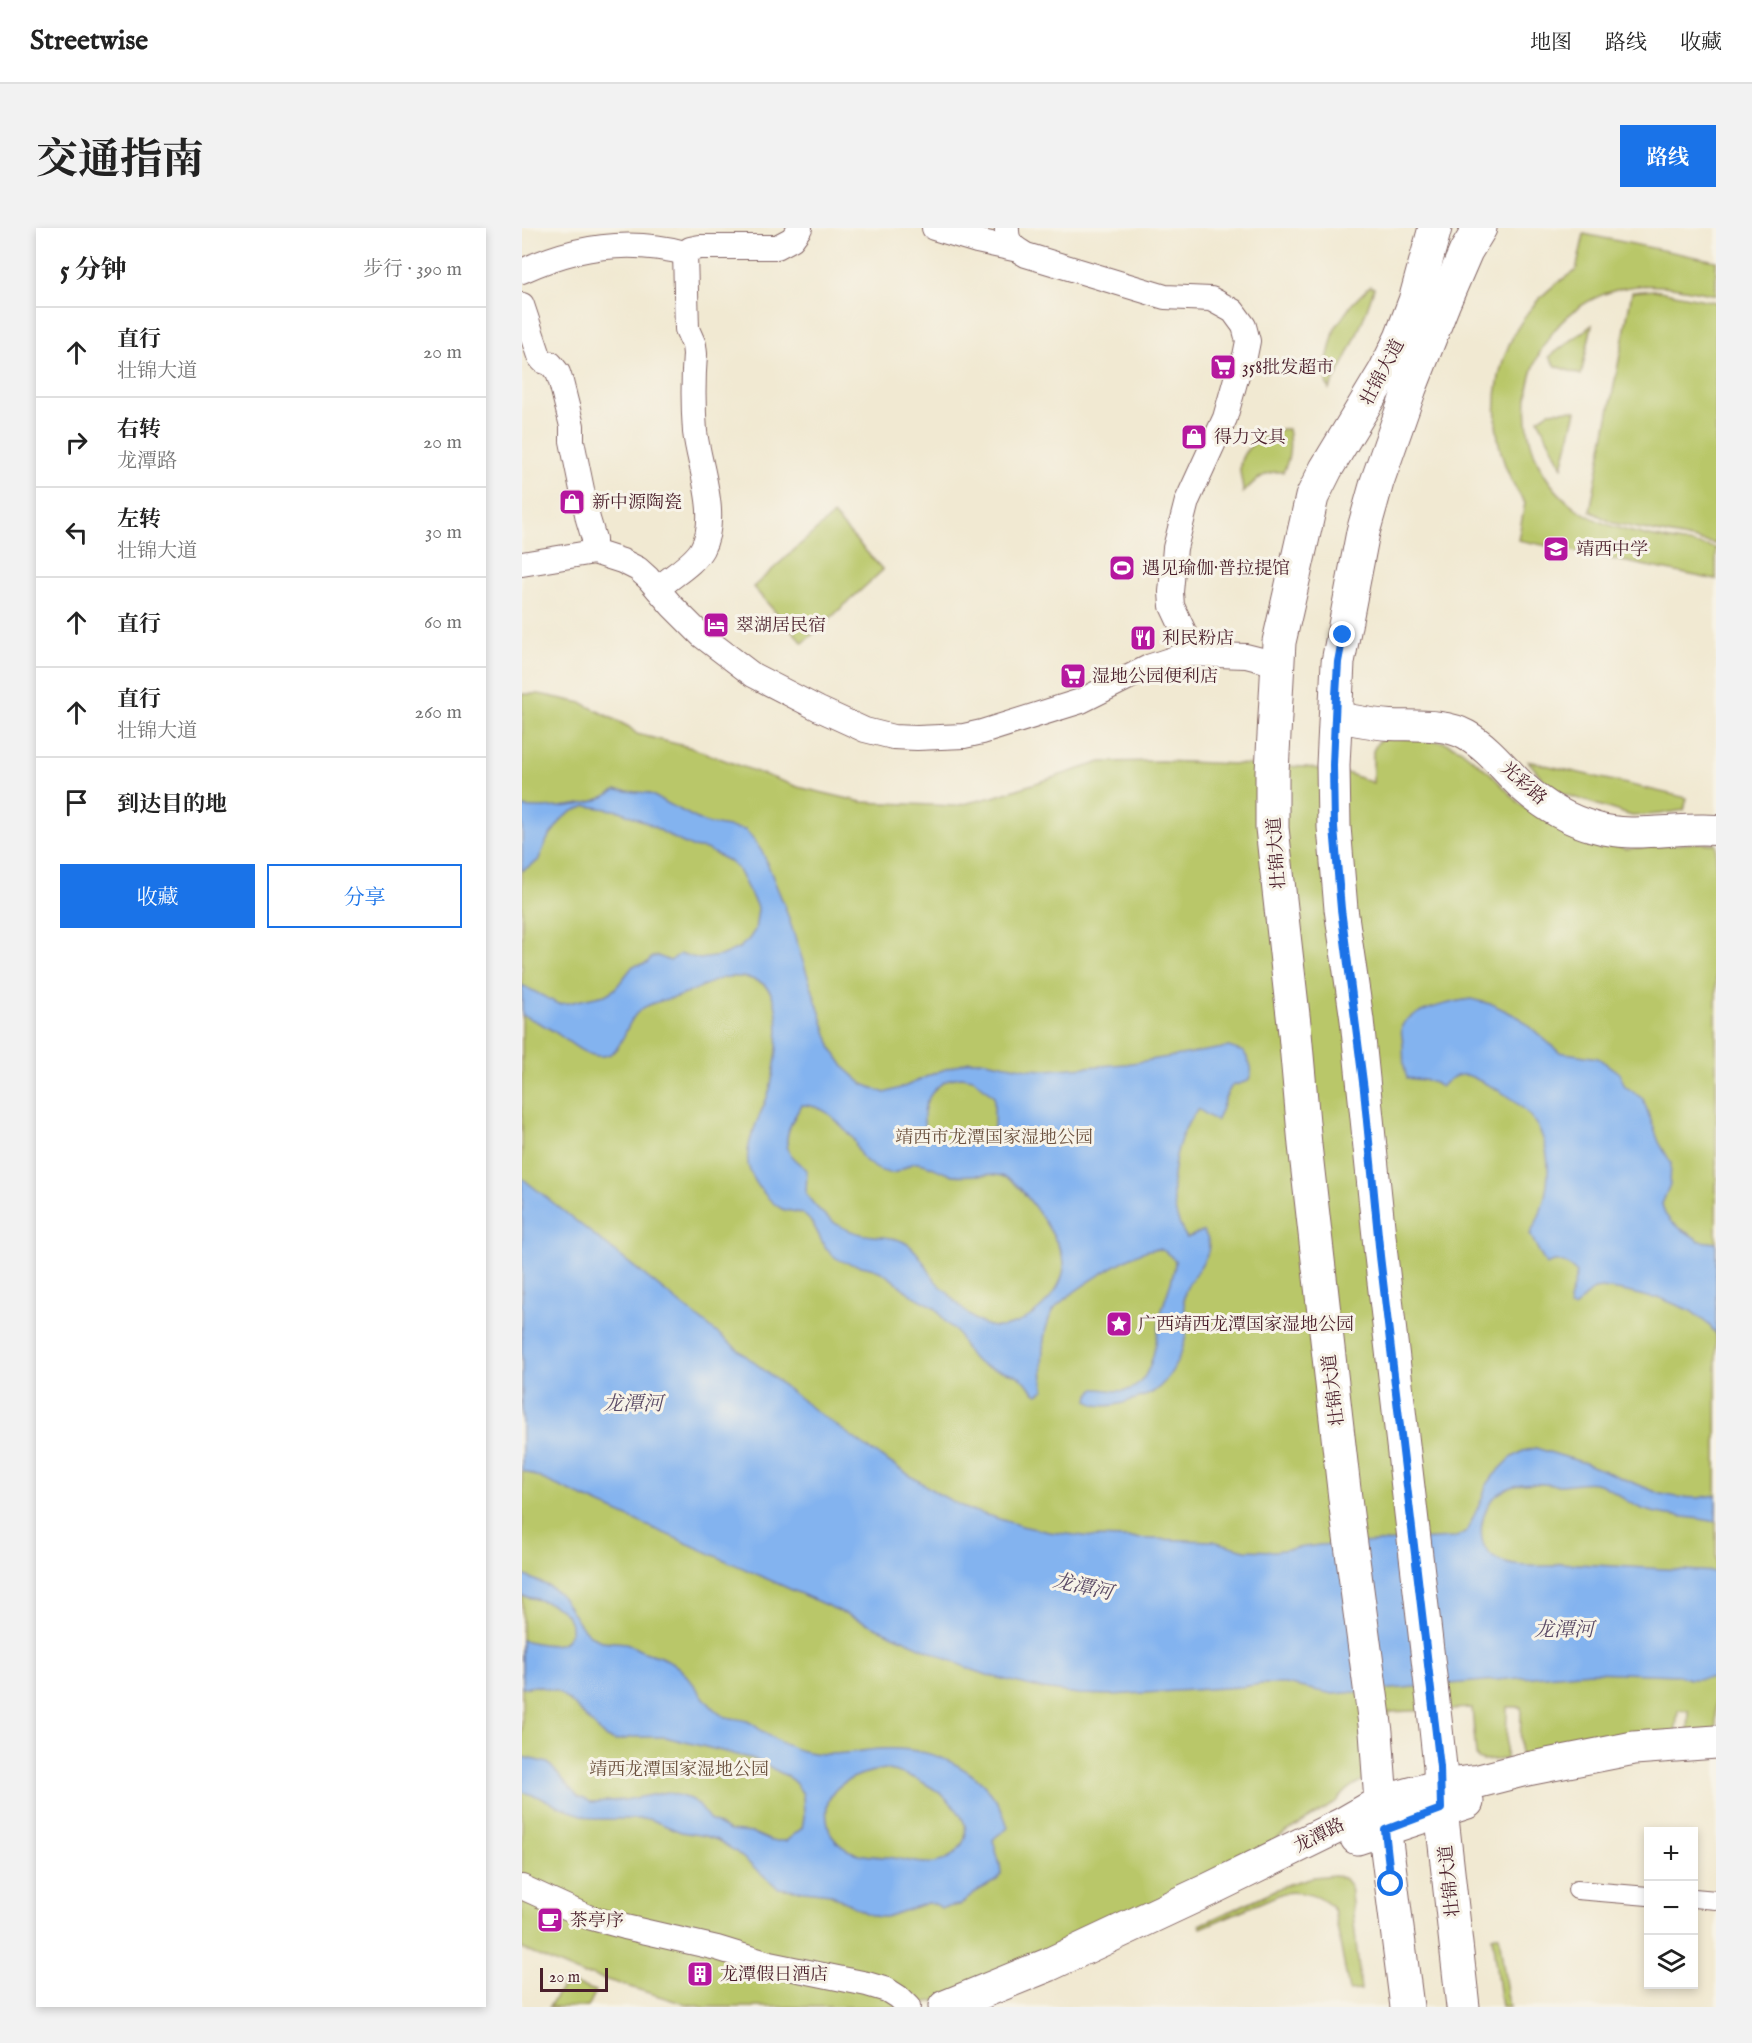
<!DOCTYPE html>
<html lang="zh">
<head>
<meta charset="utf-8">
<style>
	:root { --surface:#fff; --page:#f2f2f2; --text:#222; --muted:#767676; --line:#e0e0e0; --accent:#1a73e8 }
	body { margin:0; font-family:"IM FELL English","Noto Serif SC",serif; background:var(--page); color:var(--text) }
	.controls { position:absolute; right:18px; bottom:18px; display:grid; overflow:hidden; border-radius:0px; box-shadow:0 3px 9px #0003 }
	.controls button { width:54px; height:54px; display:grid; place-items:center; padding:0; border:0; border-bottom:2px solid var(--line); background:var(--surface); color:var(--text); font:30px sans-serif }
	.scale { position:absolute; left:18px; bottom:15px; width:68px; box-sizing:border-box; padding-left:6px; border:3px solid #4a1f2b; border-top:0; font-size:16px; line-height:21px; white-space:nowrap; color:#4a1f2b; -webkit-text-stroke:4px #f7f3e8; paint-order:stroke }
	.stop { position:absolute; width:18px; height:18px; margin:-14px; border:4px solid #1a73e8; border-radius:50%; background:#fff }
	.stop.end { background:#1a73e8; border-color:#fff; box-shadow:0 2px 6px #0008 }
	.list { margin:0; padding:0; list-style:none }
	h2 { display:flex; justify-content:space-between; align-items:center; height:78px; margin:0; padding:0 24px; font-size:26px }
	h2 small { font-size:20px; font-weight:400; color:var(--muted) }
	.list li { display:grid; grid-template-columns:39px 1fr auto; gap:18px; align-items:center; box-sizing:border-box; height:90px; padding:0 24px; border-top:2px solid var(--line) }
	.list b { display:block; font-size:22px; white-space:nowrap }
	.list p { margin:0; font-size:20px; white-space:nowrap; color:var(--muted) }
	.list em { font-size:20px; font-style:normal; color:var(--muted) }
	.actions { display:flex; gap:12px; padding:18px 24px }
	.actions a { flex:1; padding:14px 0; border:2px solid var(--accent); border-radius:0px; text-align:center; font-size:21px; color:var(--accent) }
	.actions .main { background:var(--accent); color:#fff }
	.icon { flex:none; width:33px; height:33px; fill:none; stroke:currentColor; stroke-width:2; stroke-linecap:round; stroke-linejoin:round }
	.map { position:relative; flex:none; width:1194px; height:1779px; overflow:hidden; border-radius:0px }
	header { display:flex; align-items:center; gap:36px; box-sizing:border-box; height:84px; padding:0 30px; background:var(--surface); border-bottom:2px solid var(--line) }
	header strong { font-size:28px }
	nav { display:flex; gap:33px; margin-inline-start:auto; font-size:21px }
	.intro { display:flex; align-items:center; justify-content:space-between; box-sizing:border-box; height:144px; padding:0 36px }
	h1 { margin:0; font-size:42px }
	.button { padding:15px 27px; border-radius:0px; background:var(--accent); color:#fff; font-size:21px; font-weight:700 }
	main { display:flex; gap:36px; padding:0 36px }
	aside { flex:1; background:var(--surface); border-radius:0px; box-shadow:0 3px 9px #0003 }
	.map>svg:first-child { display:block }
</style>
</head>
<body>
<header>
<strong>Streetwise</strong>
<nav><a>地图</a><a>路线</a><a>收藏</a></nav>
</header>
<div class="intro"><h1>交通指南</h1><a class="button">路线</a></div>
<main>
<aside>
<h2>5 分钟<small>步行 · 390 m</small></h2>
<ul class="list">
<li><svg class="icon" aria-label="ahead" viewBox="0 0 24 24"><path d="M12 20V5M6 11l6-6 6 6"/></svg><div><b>直行</b><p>壮锦大道</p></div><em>20 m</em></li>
<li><svg class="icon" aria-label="right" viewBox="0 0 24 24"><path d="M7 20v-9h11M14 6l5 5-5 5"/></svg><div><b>右转</b><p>龙潭路</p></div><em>20 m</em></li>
<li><svg class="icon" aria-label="left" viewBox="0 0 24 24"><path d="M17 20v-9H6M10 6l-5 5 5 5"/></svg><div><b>左转</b><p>壮锦大道</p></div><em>30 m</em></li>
<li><svg class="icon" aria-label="ahead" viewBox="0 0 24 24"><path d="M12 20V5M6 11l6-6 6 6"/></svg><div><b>直行</b></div><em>60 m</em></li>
<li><svg class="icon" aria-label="ahead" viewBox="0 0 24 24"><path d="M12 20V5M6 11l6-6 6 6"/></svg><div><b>直行</b><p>壮锦大道</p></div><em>260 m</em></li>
<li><svg class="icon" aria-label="arrive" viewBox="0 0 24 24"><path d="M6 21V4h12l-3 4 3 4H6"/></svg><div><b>到达目的地</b></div></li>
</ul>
<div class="actions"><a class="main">收藏</a><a>分享</a></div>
</aside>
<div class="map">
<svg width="1194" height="1779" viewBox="0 0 1194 1779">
	<rect width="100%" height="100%" fill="#f7f3e8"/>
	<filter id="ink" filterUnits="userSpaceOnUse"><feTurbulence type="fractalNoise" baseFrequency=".0167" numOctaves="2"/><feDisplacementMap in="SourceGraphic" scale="12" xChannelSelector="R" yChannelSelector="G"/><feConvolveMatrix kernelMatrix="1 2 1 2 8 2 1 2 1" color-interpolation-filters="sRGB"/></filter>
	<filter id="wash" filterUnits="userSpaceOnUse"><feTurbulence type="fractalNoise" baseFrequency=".008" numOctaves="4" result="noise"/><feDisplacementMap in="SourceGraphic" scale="24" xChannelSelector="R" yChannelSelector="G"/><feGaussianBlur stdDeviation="1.35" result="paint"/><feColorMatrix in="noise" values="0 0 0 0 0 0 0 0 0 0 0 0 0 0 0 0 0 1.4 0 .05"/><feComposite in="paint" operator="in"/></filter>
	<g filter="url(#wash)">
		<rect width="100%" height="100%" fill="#f1e9d2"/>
		<g fill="#b9c769" stroke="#82734a" stroke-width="1.5">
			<path d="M 1062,6 L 1194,33 L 1194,67 C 1159,60 1126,52 1091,63 C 995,92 973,222 1055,281 C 1093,307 1149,311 1194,320 L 1194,352 L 996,312 L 1003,275 C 949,200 971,88 1054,43 Z"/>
			<path d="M 848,58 L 852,60 C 841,95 826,130 807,161 L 804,154 L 805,131 L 813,100 L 830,76 Z"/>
			<polygon points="1132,62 1194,74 1194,316 1091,295 1068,283 1110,64"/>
			<polygon points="1070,97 1059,147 1034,138 1027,129"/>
			<polygon points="1047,182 1054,183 1040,239 1016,191 1027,184"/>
			<path d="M 760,201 L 766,201 C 769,215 768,232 761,244 C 744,242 732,253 721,265 C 721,256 718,249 718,241 C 717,219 742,208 760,201 Z"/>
			<polygon points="311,287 361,342 281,415 231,359"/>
			<path d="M 0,466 L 17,466 L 60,475 L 107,499 L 115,506 L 167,519 L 276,559 L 340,574 L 433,578 L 471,569 L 579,534 L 640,533 L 785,539 L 828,546 L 851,555 L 851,523 L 856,514 L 866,509 L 885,510 L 922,514 L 938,521 L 967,544 L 999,577 L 1017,589 L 1058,608 L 1104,621 L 1173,615 L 1194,616 L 1194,1503 L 1166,1505 L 1167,1483 L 1156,1483 L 1153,1507 L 998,1527 L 999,1479 L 985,1479 L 984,1531 L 961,1533 L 956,1531 L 954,1527 L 950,1480 L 867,1484 L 850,1548 C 832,1556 824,1560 813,1575 L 763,1605 L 715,1639 L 483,1759 L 381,1779 L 181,1779 L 156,1774 L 69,1747 L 61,1747 L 0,1721 Z"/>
			<polygon points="1006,533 1165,570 1162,582 1138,586 1110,588 1039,565 1025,556"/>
			<path d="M 813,1647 L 823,1651 L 828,1657 L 839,1762 L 827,1763 L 812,1682 C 802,1668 778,1662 761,1665 L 679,1700 L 678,1697 L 764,1657 L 791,1649 Z"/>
			<polygon points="977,1707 987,1779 979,1779 970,1709"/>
			<polygon points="44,1753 74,1763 66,1779 27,1779"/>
		</g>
		<g fill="#83b3ef" stroke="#66698d" stroke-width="1.5" fill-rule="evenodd">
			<path d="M 94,562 L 126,565 L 183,595 L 223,602 L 229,608 L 241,625 L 263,679 L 310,821 L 323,840 L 341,856 L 363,865 L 384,858 L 415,844 L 447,833 L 463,833 L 506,841 L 524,842 L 604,836 L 707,819 L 722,824 C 728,835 733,842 726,853 L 710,858 C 699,872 703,879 694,893 L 676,881 C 649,912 641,976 665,1010 L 681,1003 C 701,1026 664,1047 662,1069 C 661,1078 665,1087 665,1096 C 665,1118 650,1152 631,1164 C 621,1170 611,1171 601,1175 C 590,1178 574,1180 566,1172 L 567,1167 L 572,1161 C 583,1160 597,1166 609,1161 C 632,1151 635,1106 639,1086 C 643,1067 653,1051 653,1032 C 647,1027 641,1020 633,1021 C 615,1021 540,1068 531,1083 C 519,1103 519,1139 522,1162 L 516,1166 C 508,1162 505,1153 496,1148 C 481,1141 464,1143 451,1131 C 442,1123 441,1112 434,1104 C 432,1100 427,1098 424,1095 C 420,1090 417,1084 413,1080 C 405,1074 394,1070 386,1064 C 376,1057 368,1048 357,1043 C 343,1037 326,1038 314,1030 C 296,1017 297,997 282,987 C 275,982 267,984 260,981 C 247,974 234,957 228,943 C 218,919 241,885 248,861 C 254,837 266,768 238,754 C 229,750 217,748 207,749 C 192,750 176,762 161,767 C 147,772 127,773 115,785 C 102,797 101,828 80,828 C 65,829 51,817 40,809 C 28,800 14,793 0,787 L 0,757 L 36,776 L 46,775 L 83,767 L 93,761 L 111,738 L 125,735 L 130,729 L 136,728 L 148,733 L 158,726 L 178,731 L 198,728 L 217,720 L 227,711 L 233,702 L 236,681 L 215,640 L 205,632 L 184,621 L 170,619 L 155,612 L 125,595 L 98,583 L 65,578 L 51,583 L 41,590 L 26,610 L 16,633 L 0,643 L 0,579 C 16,582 62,578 77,571 C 83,569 88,565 94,562 ZM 439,849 L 451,851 L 472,868 L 472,899 L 465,911 C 439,917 427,918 404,903 C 396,877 412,852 439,849 ZM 280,877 C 299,877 310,887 321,900 C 325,904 331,909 333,914 C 334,916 334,920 336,922 C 341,934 355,943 368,945 C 378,946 383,937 393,935 C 404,934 416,943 427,946 C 446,951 467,942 485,950 C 501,957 541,1017 542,1035 C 543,1067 499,1106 467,1098 C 448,1093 436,1075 422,1061 C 419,1058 415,1056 413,1052 C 403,1038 397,1022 382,1014 C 373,1009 361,1009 351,1008 C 321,1005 301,990 284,966 L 285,942 C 280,937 271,932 268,926 C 259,910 271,890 280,877 Z"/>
			<path d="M 949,771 L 972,777 L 998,790 L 1037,824 L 1076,830 L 1097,845 L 1103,858 L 1121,871 L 1137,914 L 1149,935 L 1148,956 L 1140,976 L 1143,986 L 1150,995 L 1178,1013 L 1194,1015 L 1194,1106 L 1187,1097 L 1169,1083 L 1138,1070 L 1130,1070 L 1101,1063 L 1080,1060 L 1072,1061 L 1052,1080 L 1048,1079 L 1047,1073 L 1055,1045 C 1045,1035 1037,1030 1024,1037 L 1008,1006 C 1025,978 1032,939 1020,908 C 1009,880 982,864 956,852 C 952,850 947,847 943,847 C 933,846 925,852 919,859 L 909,853 L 885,850 C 880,836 882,830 881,817 C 881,810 878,805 880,798 C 885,783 934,773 949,771 Z"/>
			<path d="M 0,950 L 291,1181 L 350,1223 L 415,1265 L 445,1281 L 500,1298 L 527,1304 L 571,1309 L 691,1313 L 723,1322 L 753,1323 L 798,1317 L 932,1310 L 944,1304 L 960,1271 L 964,1258 L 972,1247 L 989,1230 L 1001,1223 L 1014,1220 L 1063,1235 L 1139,1266 L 1155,1269 L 1176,1270 L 1194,1267 L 1194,1294 C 1173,1289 1151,1289 1130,1284 C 1111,1280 1098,1267 1082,1258 C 1067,1251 1052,1257 1037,1257 C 1024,1257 1015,1254 1000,1256 C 992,1258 982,1261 975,1267 C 958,1282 951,1317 974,1331 C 989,1340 1015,1338 1032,1338 L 1038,1335 L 1194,1344 L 1194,1450 L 1168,1451 L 1156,1447 L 1069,1444 L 811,1466 L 763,1456 L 740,1456 L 718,1459 L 590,1467 L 556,1466 L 522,1461 L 468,1448 L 448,1441 L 0,1242 Z"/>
			<path d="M 0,1346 C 12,1353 25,1355 36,1365 C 51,1379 55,1403 77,1412 C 85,1415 95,1413 104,1415 C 110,1417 114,1421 120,1423 C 130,1427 140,1428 149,1434 C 168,1446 177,1467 192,1481 C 202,1492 212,1489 225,1493 C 232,1496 238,1502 244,1506 C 255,1513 269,1520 281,1523 C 308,1530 331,1523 358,1521 C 412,1518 471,1543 486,1600 C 481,1605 475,1606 471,1612 L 478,1637 L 479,1646 L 475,1652 L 457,1662 L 438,1677 L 419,1680 L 413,1676 L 405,1675 L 364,1689 L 356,1689 L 346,1686 L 308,1666 L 256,1660 L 213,1623 L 195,1612 L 183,1608 L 159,1604 L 127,1591 L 72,1591 L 48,1583 L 15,1568 L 0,1564 L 0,1529 L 26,1535 L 56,1568 L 69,1574 L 103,1572 L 145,1564 L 168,1571 L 176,1576 L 188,1592 L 208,1603 L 231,1605 L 249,1613 L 264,1613 L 280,1600 L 282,1589 L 281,1566 L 274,1556 L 267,1549 L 232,1531 L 143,1509 L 112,1509 L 93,1513 L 84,1510 L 52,1477 L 35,1463 L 14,1458 L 0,1460 L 0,1412 C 11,1414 26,1419 37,1416 C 43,1415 48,1409 49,1403 C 52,1379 17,1371 0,1368 ZM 363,1541 C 376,1544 390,1548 402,1555 C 422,1566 456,1593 439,1618 C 433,1627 423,1633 413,1635 C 397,1637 379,1630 363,1629 C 343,1628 323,1627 310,1608 C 307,1603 306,1596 305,1591 C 300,1557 336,1545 363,1541 Z"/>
		</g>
	</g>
	<g filter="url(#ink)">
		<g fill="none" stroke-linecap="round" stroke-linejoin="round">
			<g stroke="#846665" stroke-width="20">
				<g id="pedestrian">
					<polyline points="1055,1662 1126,1668"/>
					<polyline points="1172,1670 1194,1672"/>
				</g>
			</g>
			<g stroke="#846665" stroke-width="26">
				<g id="minor">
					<polyline points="412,0 455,13 492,21"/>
					<path d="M 485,0 C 484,15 492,20 504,27 L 643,69 L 689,71 L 711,83 L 722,98 L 726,113 L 723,128 L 715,147 L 703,190 L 665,273 L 653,320 L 649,364 L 650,378 L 664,408 L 666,426"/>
					<path d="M 0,43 C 53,18 106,10 163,25"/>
					<polyline points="0,77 17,128 21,133 29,136 36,145 39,154 50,198 50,213 66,291 72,311 72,324"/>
					<polyline points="0,336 72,324 100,333 116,341 126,350 150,378 180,408 231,447 297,481 343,502 371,509 395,510 442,508 460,504 559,473 629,438 666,426 724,428 755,436"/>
					<path d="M 136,361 C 149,348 171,337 180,321 C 198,288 177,238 173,204 C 171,177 171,152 173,126 L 172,117 L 165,101 L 163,25 L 168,21 L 178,19 L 255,19 L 270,11 L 278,0"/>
					<polyline points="0,1659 66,1689 103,1699 195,1720 247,1736 345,1756 365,1762 376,1769 386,1779"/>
				</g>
			</g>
			<g stroke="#846665" stroke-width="32">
				<path id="tertiary" d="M 814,489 C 832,492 850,496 868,497 C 892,498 923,495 944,507 C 967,520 982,541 1001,559 C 1021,577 1046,592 1072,599 C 1111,611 1153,599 1194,602"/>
			</g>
			<g stroke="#846665" stroke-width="35">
				<g id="secondary">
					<polyline points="835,1610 945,1574"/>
					<polyline points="423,1779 526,1737 686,1662 821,1596 859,1574 919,1558 957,1553 1000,1542 1112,1520 1194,1514"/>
				</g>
			</g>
			<g stroke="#846665" stroke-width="35">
				<g id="primary">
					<polyline points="885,1779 859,1574 854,1504 824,1279 783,917 773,805 750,600 750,544 757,414 790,269 804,241 863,143 879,110 893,73 913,0"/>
					<polyline points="941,1779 919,1581 918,1539 913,1491 859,1028 835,792 819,681 812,599 811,537 816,434 841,304 855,254 888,160 922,74 944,23 958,0"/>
				</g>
			</g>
			<use href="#pedestrian" stroke="#fff" stroke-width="18"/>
			<use href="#minor" stroke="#fff" stroke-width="24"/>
			<use href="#tertiary" stroke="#fff" stroke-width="30"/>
			<use href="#secondary" stroke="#fff" stroke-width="33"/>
			<use href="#primary" stroke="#fff" stroke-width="33"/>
		</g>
	</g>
	<g fill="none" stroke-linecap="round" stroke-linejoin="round" filter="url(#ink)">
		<polyline stroke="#1a73e8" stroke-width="8" points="821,407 816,434 814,467 811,537 812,599 819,681 842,862 858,1028 918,1539 919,1581 863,1602 869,1656"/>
	</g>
	<defs>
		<g id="supermarket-square" transform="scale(1.35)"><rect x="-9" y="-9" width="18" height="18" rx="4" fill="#b5179e" stroke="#f7f3e8"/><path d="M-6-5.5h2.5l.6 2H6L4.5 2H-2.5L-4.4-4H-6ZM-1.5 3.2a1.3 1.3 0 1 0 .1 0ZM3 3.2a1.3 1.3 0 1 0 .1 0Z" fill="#fff"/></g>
		<g id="shop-square" transform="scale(1.35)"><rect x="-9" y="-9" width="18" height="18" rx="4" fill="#b5179e" stroke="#f7f3e8"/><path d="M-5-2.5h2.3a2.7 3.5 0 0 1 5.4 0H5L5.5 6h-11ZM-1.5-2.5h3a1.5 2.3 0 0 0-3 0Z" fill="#fff"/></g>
		<g id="school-square" transform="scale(1.35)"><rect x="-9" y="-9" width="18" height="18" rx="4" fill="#b5179e" stroke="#f7f3e8"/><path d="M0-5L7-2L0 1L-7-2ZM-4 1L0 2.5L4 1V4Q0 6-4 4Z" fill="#fff"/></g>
		<g id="stadium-square" transform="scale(1.35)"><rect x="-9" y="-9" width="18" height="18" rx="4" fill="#b5179e" stroke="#f7f3e8"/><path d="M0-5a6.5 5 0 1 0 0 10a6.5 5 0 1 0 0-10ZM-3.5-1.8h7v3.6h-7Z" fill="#fff"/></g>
		<g id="hotel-square" transform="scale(1.35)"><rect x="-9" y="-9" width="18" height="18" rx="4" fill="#b5179e" stroke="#f7f3e8"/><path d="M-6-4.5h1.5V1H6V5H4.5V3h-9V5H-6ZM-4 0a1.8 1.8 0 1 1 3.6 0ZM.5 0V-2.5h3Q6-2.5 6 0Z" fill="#fff"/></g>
		<g id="restaurant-square" transform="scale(1.35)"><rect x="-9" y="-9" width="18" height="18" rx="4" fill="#b5179e" stroke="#f7f3e8"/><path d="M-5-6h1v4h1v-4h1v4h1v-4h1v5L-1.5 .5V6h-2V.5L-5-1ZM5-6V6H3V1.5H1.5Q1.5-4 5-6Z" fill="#fff"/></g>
		<g id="sight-square" transform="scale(1.35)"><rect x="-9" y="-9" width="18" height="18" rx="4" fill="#b5179e" stroke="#f7f3e8"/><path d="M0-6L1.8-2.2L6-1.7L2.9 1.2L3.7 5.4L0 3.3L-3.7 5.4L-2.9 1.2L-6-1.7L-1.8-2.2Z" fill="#fff"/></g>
		<g id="cafe-square" transform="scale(1.35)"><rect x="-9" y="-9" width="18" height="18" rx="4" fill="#b5179e" stroke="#f7f3e8"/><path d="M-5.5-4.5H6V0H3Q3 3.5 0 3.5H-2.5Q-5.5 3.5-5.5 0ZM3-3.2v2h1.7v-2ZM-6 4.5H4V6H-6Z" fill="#fff"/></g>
		<g id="building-square" transform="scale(1.35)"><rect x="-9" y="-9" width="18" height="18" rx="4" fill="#b5179e" stroke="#f7f3e8"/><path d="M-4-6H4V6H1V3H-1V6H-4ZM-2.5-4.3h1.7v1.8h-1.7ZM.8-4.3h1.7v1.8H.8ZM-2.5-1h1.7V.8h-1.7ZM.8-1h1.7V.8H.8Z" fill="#fff"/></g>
	</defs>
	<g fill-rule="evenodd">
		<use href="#supermarket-square" x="701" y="139"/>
		<use href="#shop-square" x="672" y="209"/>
		<use href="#shop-square" x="50" y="274"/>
		<use href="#school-square" x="1034" y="321"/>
		<use href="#stadium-square" x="600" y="340"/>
		<use href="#hotel-square" x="194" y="397"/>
		<use href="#restaurant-square" x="621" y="410"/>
		<use href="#supermarket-square" x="551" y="448"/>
		<use href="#sight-square" x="597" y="1096"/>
		<use href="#cafe-square" x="28" y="1692"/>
		<use href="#building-square" x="178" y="1746"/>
	</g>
	<g text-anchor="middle" stroke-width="6" stroke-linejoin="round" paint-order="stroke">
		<g font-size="18" fill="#4a1f2b" stroke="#f7f3e8" text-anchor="start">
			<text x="720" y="145">358批发超市</text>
			<text x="692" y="215">得力文具</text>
			<text x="70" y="280">新中源陶瓷</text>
			<text x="1054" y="327">靖西中学</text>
			<text x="620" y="346">遇见瑜伽·普拉提馆</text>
			<text x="214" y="403">翠湖居民宿</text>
			<text x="640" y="416">利民粉店</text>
			<text x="570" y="454">湿地公园便利店</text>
			<text x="616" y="1102">广西靖西龙潭国家湿地公园</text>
			<text x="48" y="1698">茶亭序</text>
			<text x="198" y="1752">龙潭假日酒店</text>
		</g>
		<g font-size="18" fill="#4a1f2b" stroke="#f7f3e8">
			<text transform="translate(860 144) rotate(-62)" y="6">壮锦大道</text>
			<text transform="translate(1002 555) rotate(42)" y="6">光彩路</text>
			<text transform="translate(754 625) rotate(-94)" y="6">壮锦大道</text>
			<text transform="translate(811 1162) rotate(-97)" y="6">壮锦大道</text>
			<text transform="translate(797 1607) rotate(-27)" y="6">龙潭路</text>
			<text transform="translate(927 1653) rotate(-96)" y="6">壮锦大道</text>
		</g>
		<g font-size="18" fill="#6b513e" stroke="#f7f3e8">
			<text x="472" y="915">靖西市龙潭国家湿地公园</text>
			<text x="157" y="1547">靖西龙潭国家湿地公园</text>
		</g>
		<g font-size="20" font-style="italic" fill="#5b4b66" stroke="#f7f3e8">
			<text x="111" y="1182">龙潭河</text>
			<text transform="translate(561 1358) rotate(13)" y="7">龙潭河</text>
			<text x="1042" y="1408">龙潭河</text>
		</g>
	</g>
</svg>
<div class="controls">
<button>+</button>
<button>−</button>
<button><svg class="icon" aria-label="layers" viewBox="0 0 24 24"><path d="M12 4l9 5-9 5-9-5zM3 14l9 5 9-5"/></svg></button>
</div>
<div class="scale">20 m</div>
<div class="stop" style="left:869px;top:1656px"></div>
<div class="stop end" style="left:821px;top:407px"></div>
</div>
</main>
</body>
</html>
